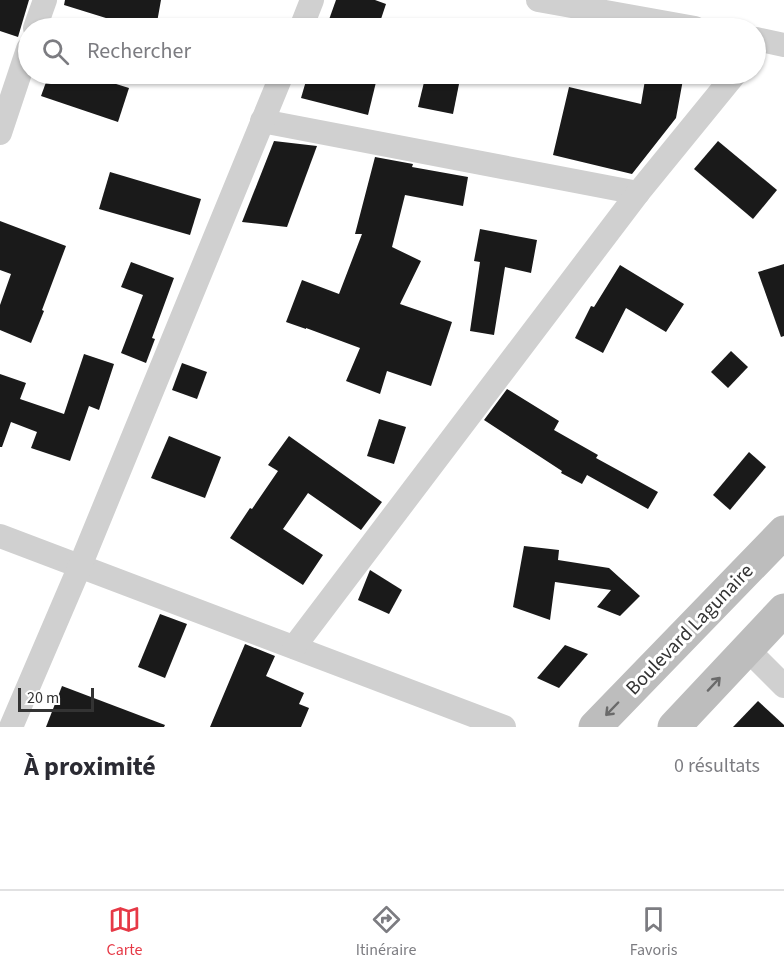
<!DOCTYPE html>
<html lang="fr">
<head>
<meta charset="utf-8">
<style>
	:root { --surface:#fff; --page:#f2f2f3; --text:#2b2b33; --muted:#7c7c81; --line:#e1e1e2; --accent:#e63946 }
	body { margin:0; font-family:"Source Sans 3",sans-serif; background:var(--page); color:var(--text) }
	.scale { position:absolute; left:18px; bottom:15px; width:76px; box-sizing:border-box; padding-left:6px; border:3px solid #333; border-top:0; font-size:16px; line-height:21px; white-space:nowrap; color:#333; -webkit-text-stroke:4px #fff; paint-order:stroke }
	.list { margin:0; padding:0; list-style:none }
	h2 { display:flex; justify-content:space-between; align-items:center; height:78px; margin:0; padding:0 24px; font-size:26px }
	h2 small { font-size:20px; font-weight:400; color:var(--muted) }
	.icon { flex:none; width:33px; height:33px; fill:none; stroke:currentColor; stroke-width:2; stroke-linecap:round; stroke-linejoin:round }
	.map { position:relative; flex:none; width:784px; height:727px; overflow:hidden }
	.search { position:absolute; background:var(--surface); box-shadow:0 2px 4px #0004; left:18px; right:18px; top:18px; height:66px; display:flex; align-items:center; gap:15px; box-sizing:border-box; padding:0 21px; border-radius:33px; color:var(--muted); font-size:22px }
	.sheet { height:162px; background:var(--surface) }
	nav { display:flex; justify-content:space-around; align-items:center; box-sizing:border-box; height:84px; border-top:2px solid var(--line); background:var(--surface); font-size:16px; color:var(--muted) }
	nav a { display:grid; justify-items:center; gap:3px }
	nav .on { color:var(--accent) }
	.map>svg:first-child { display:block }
</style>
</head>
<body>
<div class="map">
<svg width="784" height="727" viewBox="0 0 784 727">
	<rect width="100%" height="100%" fill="#fff"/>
	<g fill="#1a1a1a">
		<polygon points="0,0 29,0 18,37 0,31"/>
		<polygon points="65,0 161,0 156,28 121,28 122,23 64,5"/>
		<polygon points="336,0 375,0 386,4 378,28 326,28"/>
		<polygon points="49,74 84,74 129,88 118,122 41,96"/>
		<polygon points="308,74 378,74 368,115 301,98"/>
		<polygon points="426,74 461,74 453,114 418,107"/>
		<polygon points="646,74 684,74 676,118 632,174 553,155 569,87 641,104"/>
		<polygon points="274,141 317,146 287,227 242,222"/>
		<polygon points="718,141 777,190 753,219 694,169"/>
		<polygon points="375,157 413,164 412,167 468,177 463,206 405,195 392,247 421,261 400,304 452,322 431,386 387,371 380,394 346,381 360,348 306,328 306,329 286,322 302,280 339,294 362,234 355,234"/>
		<polygon points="110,172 201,199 190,235 99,209"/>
		<polygon points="0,221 66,246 42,310 44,311 31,343 0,330 0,305 11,274 0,270"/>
		<polygon points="480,229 537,240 531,273 505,267 494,335 470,331 480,262 474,261"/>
		<polygon points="131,262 174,278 152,338 155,339 146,363 121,353 143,295 121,287"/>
		<polygon points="784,264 784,336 781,337 758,272"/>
		<polygon points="620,265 684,304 666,332 626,308 603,353 575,338 591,306 594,307"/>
		<polygon points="731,351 748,367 728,388 711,372"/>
		<polygon points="84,354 114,364 99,410 89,406 70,461 31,448 37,432 11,422 2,447 0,447 0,374 26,383 20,399 64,414"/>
		<polygon points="182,363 207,372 197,399 172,390"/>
		<polygon points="507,389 559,421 554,430 598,455 596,458 658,492 648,509 587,475 582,484 561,473 562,471 484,420"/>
		<polygon points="379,419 406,427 394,464 367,456"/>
		<polygon points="169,436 221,457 205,498 151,478"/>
		<polygon points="289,436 382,502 361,530 308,493 283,529 323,555 303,585 230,538 250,508 252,509 278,471 268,465"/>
		<polygon points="749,452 766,467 730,510 713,495"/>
		<polygon points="524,546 559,550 558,560 609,568 640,596 620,616 597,607 611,590 555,582 550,620 513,607"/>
		<polygon points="370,570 402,590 389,614 358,600"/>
		<polygon points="160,614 187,624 165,678 138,667"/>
		<polygon points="245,644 275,656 266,676 304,693 299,704 309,708 301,727 210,727"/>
		<polygon points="565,645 588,654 559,688 537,678"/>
		<polygon points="62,686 165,725 164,727 46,727"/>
		<polygon points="758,701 784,725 784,727 733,727"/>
	</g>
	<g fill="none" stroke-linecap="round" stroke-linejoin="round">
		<g stroke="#d0d0d0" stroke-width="24">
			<polyline points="538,0 695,28"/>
			<polyline points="35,28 45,0"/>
			<polyline points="301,28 312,0"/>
			<polyline points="756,39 784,45"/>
			<polyline points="262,121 638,193"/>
			<polyline points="0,133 28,49"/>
			<polyline points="0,536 504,727"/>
			<polyline points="294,647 638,193 735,74"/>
			<polyline points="747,649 784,686"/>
			<polyline points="11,727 80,566 282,74"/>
		</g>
		<g stroke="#bdbdbd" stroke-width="33">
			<polyline points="595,727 784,532"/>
			<polyline points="674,727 784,610"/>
		</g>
	</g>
	<defs><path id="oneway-shaft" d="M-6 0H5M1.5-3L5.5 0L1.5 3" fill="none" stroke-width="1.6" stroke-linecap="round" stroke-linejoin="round" transform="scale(1.5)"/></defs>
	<g stroke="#6a6a6a">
		<use href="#oneway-shaft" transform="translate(714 684) rotate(-47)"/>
		<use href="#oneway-shaft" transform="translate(612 709) rotate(134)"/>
	</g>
	<g text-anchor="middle" stroke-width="6" stroke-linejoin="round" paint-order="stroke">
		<g font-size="20" fill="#333" stroke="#fff">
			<text transform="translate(689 629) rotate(-46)" y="7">Boulevard Lagunaire</text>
		</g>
	</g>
</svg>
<div class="scale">20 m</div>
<div class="search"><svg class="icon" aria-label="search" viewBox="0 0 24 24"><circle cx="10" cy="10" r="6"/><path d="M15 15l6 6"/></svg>Rechercher</div>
</div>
<section class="sheet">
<h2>À proximité<small>0 résultats</small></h2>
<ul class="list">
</ul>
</section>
<nav>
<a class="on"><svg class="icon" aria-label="map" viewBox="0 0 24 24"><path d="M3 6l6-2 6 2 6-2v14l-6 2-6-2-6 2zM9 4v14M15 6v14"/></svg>Carte</a>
<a><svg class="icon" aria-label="directions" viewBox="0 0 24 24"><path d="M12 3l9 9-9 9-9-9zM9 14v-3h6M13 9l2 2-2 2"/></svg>Itinéraire</a>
<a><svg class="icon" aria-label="saved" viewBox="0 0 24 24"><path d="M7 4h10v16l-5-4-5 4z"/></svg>Favoris</a>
</nav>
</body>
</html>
